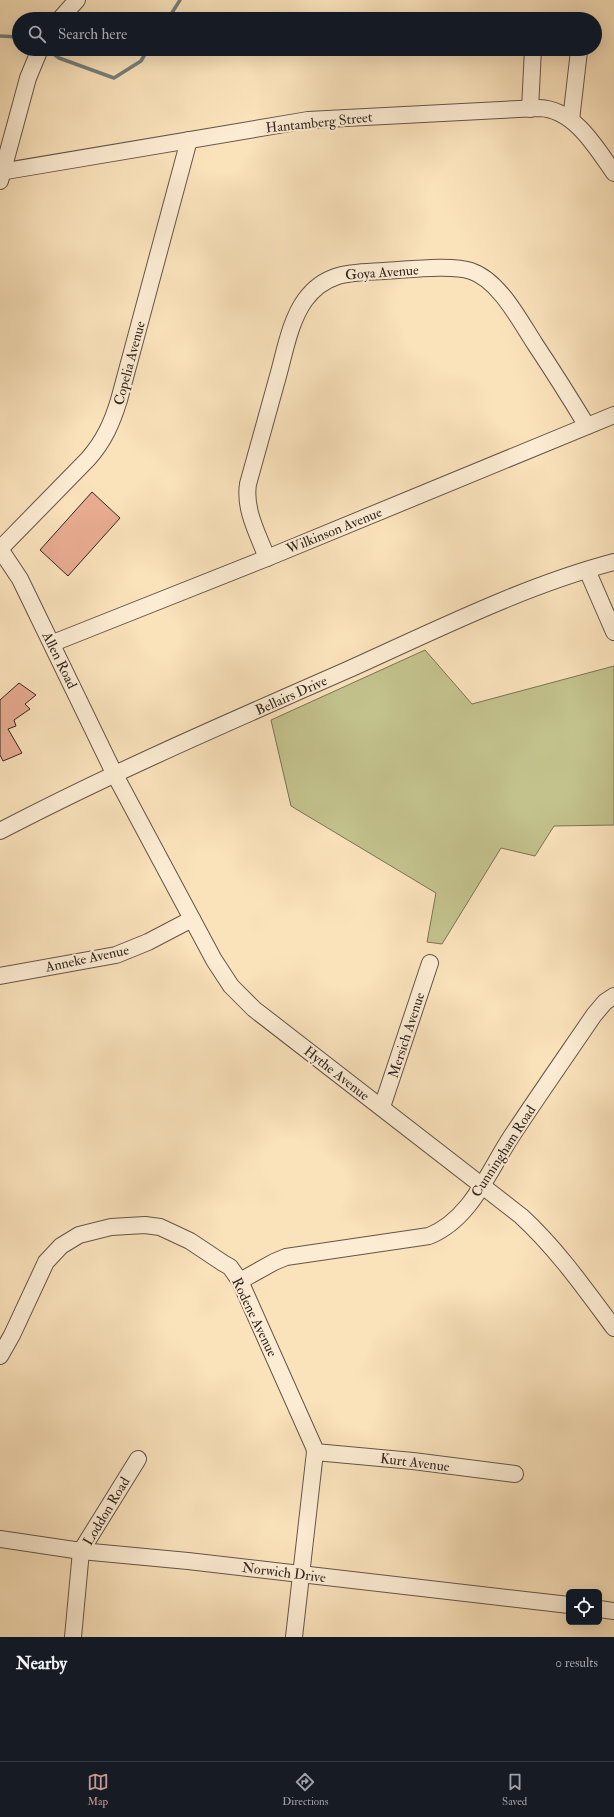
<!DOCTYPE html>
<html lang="en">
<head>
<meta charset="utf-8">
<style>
	:root { --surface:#171b24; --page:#242831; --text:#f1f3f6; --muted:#9ea1a6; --line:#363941; --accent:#c59692 }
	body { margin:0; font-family:"IM FELL Double Pica",serif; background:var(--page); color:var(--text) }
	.controls { position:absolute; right:12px; bottom:12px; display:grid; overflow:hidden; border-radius:6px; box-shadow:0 4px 16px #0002 }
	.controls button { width:36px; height:36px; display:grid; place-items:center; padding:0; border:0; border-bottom:1px solid var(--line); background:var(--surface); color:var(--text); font:20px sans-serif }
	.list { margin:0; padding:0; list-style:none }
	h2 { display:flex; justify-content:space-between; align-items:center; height:52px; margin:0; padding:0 16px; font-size:17px }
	h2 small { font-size:13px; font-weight:400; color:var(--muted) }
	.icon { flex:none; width:22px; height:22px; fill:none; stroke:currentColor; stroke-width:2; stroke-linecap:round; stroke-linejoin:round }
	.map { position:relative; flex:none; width:614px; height:1637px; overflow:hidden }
	.search { position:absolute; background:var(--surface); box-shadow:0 4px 16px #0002; left:12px; right:12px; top:12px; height:44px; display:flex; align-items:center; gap:10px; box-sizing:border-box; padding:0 14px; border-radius:22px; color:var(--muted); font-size:15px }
	.sheet { height:124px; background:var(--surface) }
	nav { display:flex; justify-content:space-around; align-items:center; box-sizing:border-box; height:56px; border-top:1px solid var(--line); background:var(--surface); font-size:11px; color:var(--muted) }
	nav a { display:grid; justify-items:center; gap:2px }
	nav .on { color:var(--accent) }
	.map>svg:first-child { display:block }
</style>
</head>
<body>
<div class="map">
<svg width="614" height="1637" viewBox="0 0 614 1637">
	<rect width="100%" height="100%" fill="#fae2bb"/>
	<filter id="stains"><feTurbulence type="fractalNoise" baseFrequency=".005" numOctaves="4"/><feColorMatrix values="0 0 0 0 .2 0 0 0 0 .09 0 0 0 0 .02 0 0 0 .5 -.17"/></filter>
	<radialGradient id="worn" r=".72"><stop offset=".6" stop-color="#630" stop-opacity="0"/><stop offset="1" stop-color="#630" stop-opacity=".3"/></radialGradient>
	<polygon fill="#c3c28d" stroke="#7a7457" points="425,650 472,704 614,666 614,825 554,826 535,856 501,848 442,944 427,942 436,893 291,806 271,720"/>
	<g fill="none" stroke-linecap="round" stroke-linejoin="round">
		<g stroke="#75807c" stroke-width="3.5">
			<polyline points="168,19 180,0"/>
			<polyline points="0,36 19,37"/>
			<polyline points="47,49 59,58 114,78 141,61 148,49"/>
		</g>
	</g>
	<g fill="#e9ac92" stroke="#322621">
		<polygon points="92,492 120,518 68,576 40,550"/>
		<polygon points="19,683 36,695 25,704 30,709 14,720 16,726 8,729 22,753 3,761 0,755 0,700"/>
	</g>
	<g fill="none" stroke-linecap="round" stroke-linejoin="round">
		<g stroke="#645548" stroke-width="18">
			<g id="minor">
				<polyline points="60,19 77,0"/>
				<polyline points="530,109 533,49"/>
				<polyline points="571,120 579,51"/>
				<path d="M 0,172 L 308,120 L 539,108 C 574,109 596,147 614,173"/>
				<polyline points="0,181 28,78 40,49"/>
				<path d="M 0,549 L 20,579 L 115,775 L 214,960 L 231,986 L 254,1009 L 521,1216 C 557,1249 585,1289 614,1328"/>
				<path d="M 0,549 L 88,459 C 104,441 112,423 119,400 L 189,140"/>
				<path d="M 267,558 C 258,534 244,510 248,484 C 258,448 268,412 278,376 C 285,351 290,321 305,300 C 326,271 352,273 384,271 C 405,270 452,264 471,271 C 499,280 520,321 535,344 C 553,371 570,398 587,426"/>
				<polyline points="587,570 614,632"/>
				<polyline points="53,643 267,558 614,415"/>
				<path d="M 0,831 C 113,772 229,722 345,671 C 432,632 523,586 614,562"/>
				<polyline points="0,976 116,955 148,942 192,919"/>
				<polyline points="382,1107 430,963"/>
				<path d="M 240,1281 L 274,1262 L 286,1257 L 429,1236 C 471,1219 488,1172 511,1137 C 538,1096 566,1056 594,1015 L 605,1002 L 614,996"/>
				<polyline points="0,1356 12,1335 46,1262 61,1246 79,1235 111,1227 145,1225 160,1227 190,1241 223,1263 230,1267 240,1281 314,1447 315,1452 294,1637"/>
				<polyline points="315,1452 413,1461 515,1474"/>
				<polyline points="0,1539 81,1551 188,1561 569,1605"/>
				<polyline points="599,1609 614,1611"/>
				<polyline points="73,1637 81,1551 138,1459"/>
			</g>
		</g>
		<use href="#minor" stroke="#fcecd3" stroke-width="16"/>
	</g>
	<g text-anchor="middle" stroke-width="4" stroke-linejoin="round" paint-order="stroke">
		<g font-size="14" fill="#322621" stroke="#fcecd3">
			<text transform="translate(319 122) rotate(-6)" y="5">Hantamberg Street</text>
			<text transform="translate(382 272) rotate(-4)" y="5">Goya Avenue</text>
			<text transform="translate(129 363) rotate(-75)" y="5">Copelia Avenue</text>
			<text transform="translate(334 530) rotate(-22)" y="5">Wilkinson Avenue</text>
			<text transform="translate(60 660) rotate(64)" y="5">Allen Road</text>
			<text transform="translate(291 695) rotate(-24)" y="5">Bellairs Drive</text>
			<text transform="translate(87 958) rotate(-12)" y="5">Anneke Avenue</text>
			<text transform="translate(406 1035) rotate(-72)" y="5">Mersich Avenue</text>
			<text transform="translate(337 1073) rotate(38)" y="5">Hythe Avenue</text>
			<text transform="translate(503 1151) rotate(-57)" y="5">Cunningham Road</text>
			<text transform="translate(255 1317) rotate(64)" y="5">Rodene Avenue</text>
			<text transform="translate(415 1462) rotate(7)" y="5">Kurt Avenue</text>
			<text transform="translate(106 1511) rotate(-59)" y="5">Loddon Road</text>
			<text transform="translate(284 1572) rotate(7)" y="5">Norwich Drive</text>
		</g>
	</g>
	<rect width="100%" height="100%" filter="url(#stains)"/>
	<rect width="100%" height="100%" fill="url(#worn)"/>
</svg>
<div class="controls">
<button><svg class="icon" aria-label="locate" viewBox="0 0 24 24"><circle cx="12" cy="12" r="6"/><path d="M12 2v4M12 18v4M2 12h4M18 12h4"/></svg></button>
</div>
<div class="search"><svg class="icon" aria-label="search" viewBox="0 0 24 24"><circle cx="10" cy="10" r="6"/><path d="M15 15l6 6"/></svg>Search here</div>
</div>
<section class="sheet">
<h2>Nearby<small>0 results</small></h2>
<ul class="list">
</ul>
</section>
<nav>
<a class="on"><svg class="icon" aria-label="map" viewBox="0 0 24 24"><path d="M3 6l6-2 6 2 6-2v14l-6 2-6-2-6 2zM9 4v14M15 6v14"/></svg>Map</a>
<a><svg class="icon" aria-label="directions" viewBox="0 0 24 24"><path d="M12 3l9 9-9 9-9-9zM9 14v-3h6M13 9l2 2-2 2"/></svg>Directions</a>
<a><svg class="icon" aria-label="saved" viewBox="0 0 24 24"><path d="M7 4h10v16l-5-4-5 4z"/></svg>Saved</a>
</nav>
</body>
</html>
